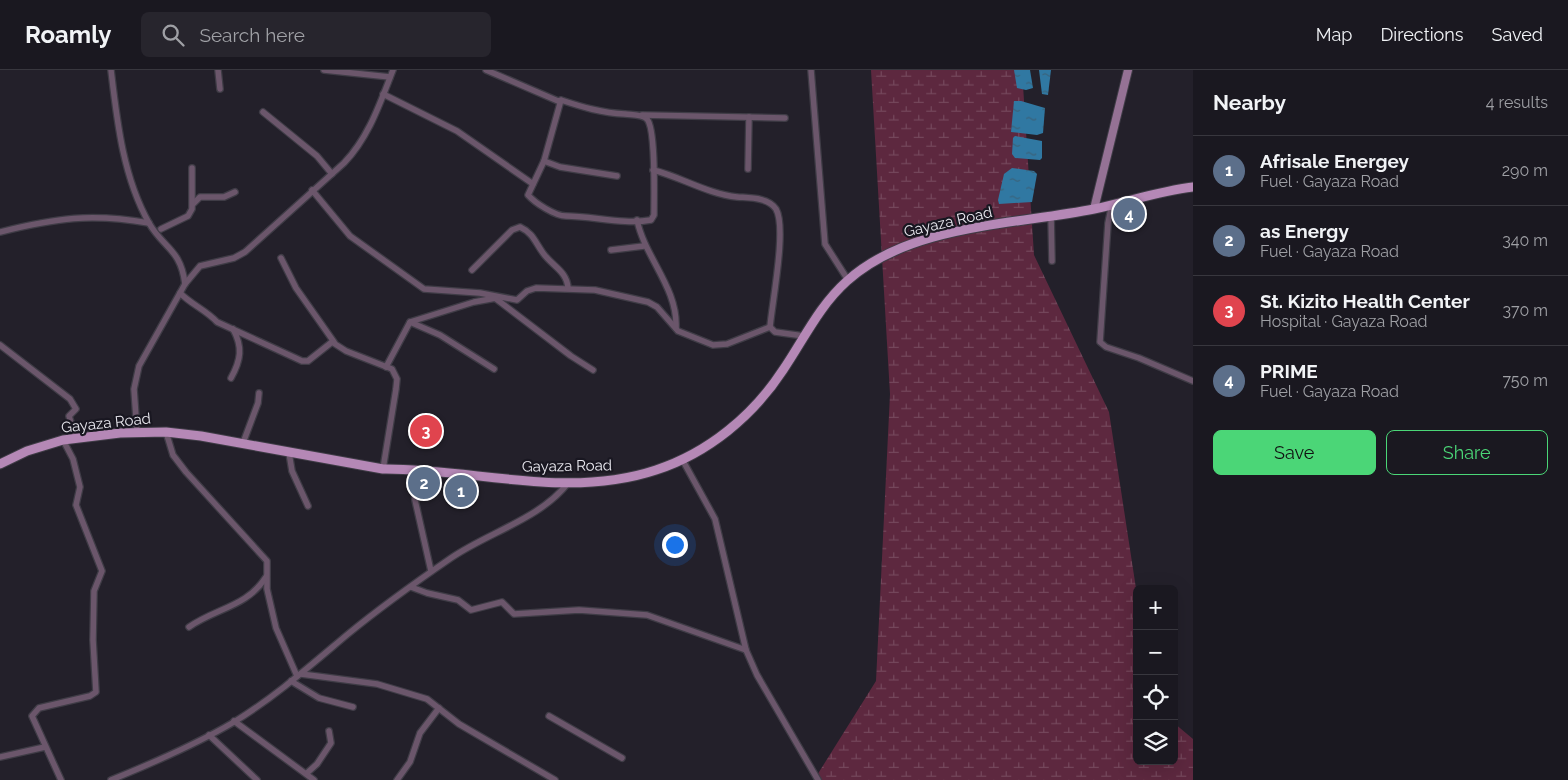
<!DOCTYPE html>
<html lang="en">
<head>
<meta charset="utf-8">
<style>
	:root { --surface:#1a1820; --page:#27252d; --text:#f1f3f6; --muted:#9fa0a5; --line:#38373e; --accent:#4bd677 }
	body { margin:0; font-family:Raleway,sans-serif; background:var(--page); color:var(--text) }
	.controls { position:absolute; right:15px; bottom:15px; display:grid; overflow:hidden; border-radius:8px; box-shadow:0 5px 20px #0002 }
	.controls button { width:45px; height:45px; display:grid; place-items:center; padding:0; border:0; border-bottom:1px solid var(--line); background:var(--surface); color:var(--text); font:25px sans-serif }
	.you { position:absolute; left:674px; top:474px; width:18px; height:18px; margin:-12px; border:4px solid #fff; border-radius:50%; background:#1a73e8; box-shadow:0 0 0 8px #1a73e833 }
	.badge { display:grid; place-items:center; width:32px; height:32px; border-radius:50%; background:var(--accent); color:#fff; font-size:16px; font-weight:700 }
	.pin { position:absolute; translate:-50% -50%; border:2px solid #fff; box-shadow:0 1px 5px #0006 }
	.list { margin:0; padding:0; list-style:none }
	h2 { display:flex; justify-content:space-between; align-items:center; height:65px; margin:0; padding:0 20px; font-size:21px }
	h2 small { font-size:16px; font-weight:400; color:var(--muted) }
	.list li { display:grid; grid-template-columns:32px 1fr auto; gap:15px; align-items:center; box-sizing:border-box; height:70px; padding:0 20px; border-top:1px solid var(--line) }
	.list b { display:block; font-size:19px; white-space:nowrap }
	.list p { margin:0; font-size:16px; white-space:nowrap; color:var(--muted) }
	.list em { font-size:16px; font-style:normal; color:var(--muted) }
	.actions { display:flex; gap:10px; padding:15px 20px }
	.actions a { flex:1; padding:11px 0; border:1px solid var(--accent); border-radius:8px; text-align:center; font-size:18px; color:var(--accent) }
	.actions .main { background:var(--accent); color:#111 }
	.icon { flex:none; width:28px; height:28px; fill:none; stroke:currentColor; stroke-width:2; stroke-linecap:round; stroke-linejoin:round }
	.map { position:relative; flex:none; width:1193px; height:710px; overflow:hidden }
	header { display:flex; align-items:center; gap:30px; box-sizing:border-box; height:70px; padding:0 25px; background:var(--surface); border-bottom:1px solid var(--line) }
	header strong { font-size:24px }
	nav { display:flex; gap:28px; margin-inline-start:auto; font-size:18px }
	.search { width:350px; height:45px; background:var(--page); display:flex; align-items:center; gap:12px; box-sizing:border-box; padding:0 18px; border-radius:8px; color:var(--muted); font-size:19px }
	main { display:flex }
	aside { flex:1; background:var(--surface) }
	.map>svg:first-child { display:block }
</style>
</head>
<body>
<header>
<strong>Roamly</strong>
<div class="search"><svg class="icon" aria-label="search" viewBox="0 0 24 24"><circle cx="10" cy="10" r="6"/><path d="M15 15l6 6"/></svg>Search here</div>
<nav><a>Map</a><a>Directions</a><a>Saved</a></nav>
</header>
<main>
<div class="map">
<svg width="1193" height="710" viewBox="0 0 1193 710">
	<defs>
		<pattern id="wetland-marsh" width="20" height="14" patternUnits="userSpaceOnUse" patternTransform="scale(1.25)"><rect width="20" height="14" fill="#5d283f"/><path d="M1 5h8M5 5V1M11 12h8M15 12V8" fill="none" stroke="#74475b"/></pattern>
		<pattern id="water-ripples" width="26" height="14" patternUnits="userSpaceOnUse" patternTransform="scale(1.25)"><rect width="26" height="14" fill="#3078a2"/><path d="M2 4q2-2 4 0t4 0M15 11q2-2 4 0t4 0" fill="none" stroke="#3a627a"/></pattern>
	</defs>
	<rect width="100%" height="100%" fill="#23202a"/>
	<polygon fill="url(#wetland-marsh)" points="871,0 1022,0 1034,185 1109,342 1137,525 1137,691 1174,691 1174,653 1193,669 1193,710 814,710 876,611 890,324"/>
	<g fill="url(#water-ripples)">
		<polygon points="1014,0 1030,0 1033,18 1026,20 1017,18"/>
		<polygon points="1039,0 1051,0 1048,25 1042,24"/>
		<polygon points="1014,31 1021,31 1045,38 1043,63 1037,65 1011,62"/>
		<polygon points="1015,66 1042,71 1042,88 1040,90 1015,88 1012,84 1013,68"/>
		<polygon points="1012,98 1034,101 1037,104 1032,132 999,134 998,130 1004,104"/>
	</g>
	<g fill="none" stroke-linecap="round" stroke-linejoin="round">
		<g stroke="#3f3c46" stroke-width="8">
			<g id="street">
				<path d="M 111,0 C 117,51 123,107 149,153 C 163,178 181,179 185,214"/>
				<polyline points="218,0 220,19"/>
				<polyline points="324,0 390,7"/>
				<path d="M 486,0 L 558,31 L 561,30 C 582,37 602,43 625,44 C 632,45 642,44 647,49 C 656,59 654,128 654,145 L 651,150 C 624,155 593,146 566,146 C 555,146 535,133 528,125 L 544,91 L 561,30"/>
				<polyline points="811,0 825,174 848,210"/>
				<polyline points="383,24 457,61 533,114"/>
				<polyline points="263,42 317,86 332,104"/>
				<polyline points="642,45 785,48"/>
				<polyline points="544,91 560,97 617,106"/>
				<polyline points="748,99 749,47"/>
				<path d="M 653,100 C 681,107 708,124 737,127 C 749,128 768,127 776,139 C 787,158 772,233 770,257"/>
				<polyline points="312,120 350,166 424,219 480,223 517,230 527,221 536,218 595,220 648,232 657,237 678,261 713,275 727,274 770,257 775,262 804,266"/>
				<polyline points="193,134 200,127 224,127 235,122"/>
				<polyline points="1112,134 1108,153 1100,272 1106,277 1139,288 1193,311"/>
				<polyline points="1051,145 1052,191"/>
				<path d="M 637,150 C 645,188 678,218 676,258"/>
				<polyline points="161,159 188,146 192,139 192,98"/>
				<path d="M 0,162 C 56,148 91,143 149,153"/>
				<polyline points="611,180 644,176"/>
				<polyline points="281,188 296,218 334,272"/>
				<path d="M 472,200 L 512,160 L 520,157 C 533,163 535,172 543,183 C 552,196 567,201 568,218"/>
				<path d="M 180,223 C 192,235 206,240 217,252 L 302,291 L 308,291 L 332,272 L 346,281 L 392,299 L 397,309 L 396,319 L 383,399"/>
				<polyline points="495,228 571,286 593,300"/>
				<polyline points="410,252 440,265 494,299"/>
				<polyline points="0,275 70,329 76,339 69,346 76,369"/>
				<polyline points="386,297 410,252 474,232 496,228"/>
				<path d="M 231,308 C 241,290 243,277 233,259"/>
				<path d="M 137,362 L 134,319 L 139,296 L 185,214 L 200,196 L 234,188 L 245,182 L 344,93 C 369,67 380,33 393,0"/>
				<polyline points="166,362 173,385 186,402 267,491 267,519 276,558 297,606"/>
				<polyline points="243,373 258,333 259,323"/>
				<polyline points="289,383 292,401 308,436"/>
				<polyline points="682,389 715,449 746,580 757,605 818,710"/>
				<polyline points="413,399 415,430 431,501"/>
				<polyline points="411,517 427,523 458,530 471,540 502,532 514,544 579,540 647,545 746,580"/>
				<path d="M 189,557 C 216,538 247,537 266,507"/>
				<polyline points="301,604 377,614 427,629 459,654 555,710"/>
				<polyline points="291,611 319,628 353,637"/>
				<polyline points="549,646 622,688"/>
				<polyline points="234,651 314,710"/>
				<polyline points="209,665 257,710"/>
				<polyline points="0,687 45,677"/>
				<polyline points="307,703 317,694 331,673 329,661"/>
				<polyline points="61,710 32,646 39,638 90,626 96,622 93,570 94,521 102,501 76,435 80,417 73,389 63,370"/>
				<path d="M 111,710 C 153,693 195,675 234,652 C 275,627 311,595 348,564 C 381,537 416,512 451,488 C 489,462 540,449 568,413"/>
				<polyline points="397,710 410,692 420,663 439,638"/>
			</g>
		</g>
		<g stroke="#3f3c46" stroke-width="10">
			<polyline id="secondary" points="1094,139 1128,0"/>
		</g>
		<g stroke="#3f3c46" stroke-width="11">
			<path id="primary" d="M 0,394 L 27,381 L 63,370 L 120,363 L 166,362 L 201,366 L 383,399 C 473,398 566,430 656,400 C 708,383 753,346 783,300 C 804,269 819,236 847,211 C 910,154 1015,155 1094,139 C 1127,132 1160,121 1193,117"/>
		</g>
		<use href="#street" stroke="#6b566b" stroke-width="5.5"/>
		<use href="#secondary" stroke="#957295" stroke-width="8"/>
		<use href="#primary" stroke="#b588b6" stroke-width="9"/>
	</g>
	<g text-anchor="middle" stroke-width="4.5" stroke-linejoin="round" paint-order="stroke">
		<g font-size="15" fill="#e9e8ef" stroke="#191721">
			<text transform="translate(948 152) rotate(-13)" y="5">Gayaza Road</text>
			<text transform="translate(106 353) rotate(-6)" y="5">Gayaza Road</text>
			<text transform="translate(567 396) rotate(-1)" y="5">Gayaza Road</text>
		</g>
	</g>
</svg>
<div class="controls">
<button>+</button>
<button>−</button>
<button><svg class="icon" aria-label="locate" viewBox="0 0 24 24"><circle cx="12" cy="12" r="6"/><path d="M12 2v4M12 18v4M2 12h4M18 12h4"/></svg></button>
<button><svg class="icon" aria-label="layers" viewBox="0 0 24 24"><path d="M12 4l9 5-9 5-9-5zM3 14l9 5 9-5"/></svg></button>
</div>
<div class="you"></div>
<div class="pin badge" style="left:461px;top:421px;background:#5c6f8a">1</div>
<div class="pin badge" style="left:424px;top:413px;background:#5c6f8a">2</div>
<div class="pin badge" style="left:426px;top:361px;background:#e0444e">3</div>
<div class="pin badge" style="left:1129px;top:144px;background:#5c6f8a">4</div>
</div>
<aside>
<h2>Nearby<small>4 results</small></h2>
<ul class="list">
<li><span class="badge" style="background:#5c6f8a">1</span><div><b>Afrisale Energey</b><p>Fuel · Gayaza Road</p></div><em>290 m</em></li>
<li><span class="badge" style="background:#5c6f8a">2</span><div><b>as Energy</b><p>Fuel · Gayaza Road</p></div><em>340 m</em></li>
<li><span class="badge" style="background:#e0444e">3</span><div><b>St. Kizito Health Center</b><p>Hospital · Gayaza Road</p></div><em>370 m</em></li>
<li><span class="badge" style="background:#5c6f8a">4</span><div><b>PRIME</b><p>Fuel · Gayaza Road</p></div><em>750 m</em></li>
</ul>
<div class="actions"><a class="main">Save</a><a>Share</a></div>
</aside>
</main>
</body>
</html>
